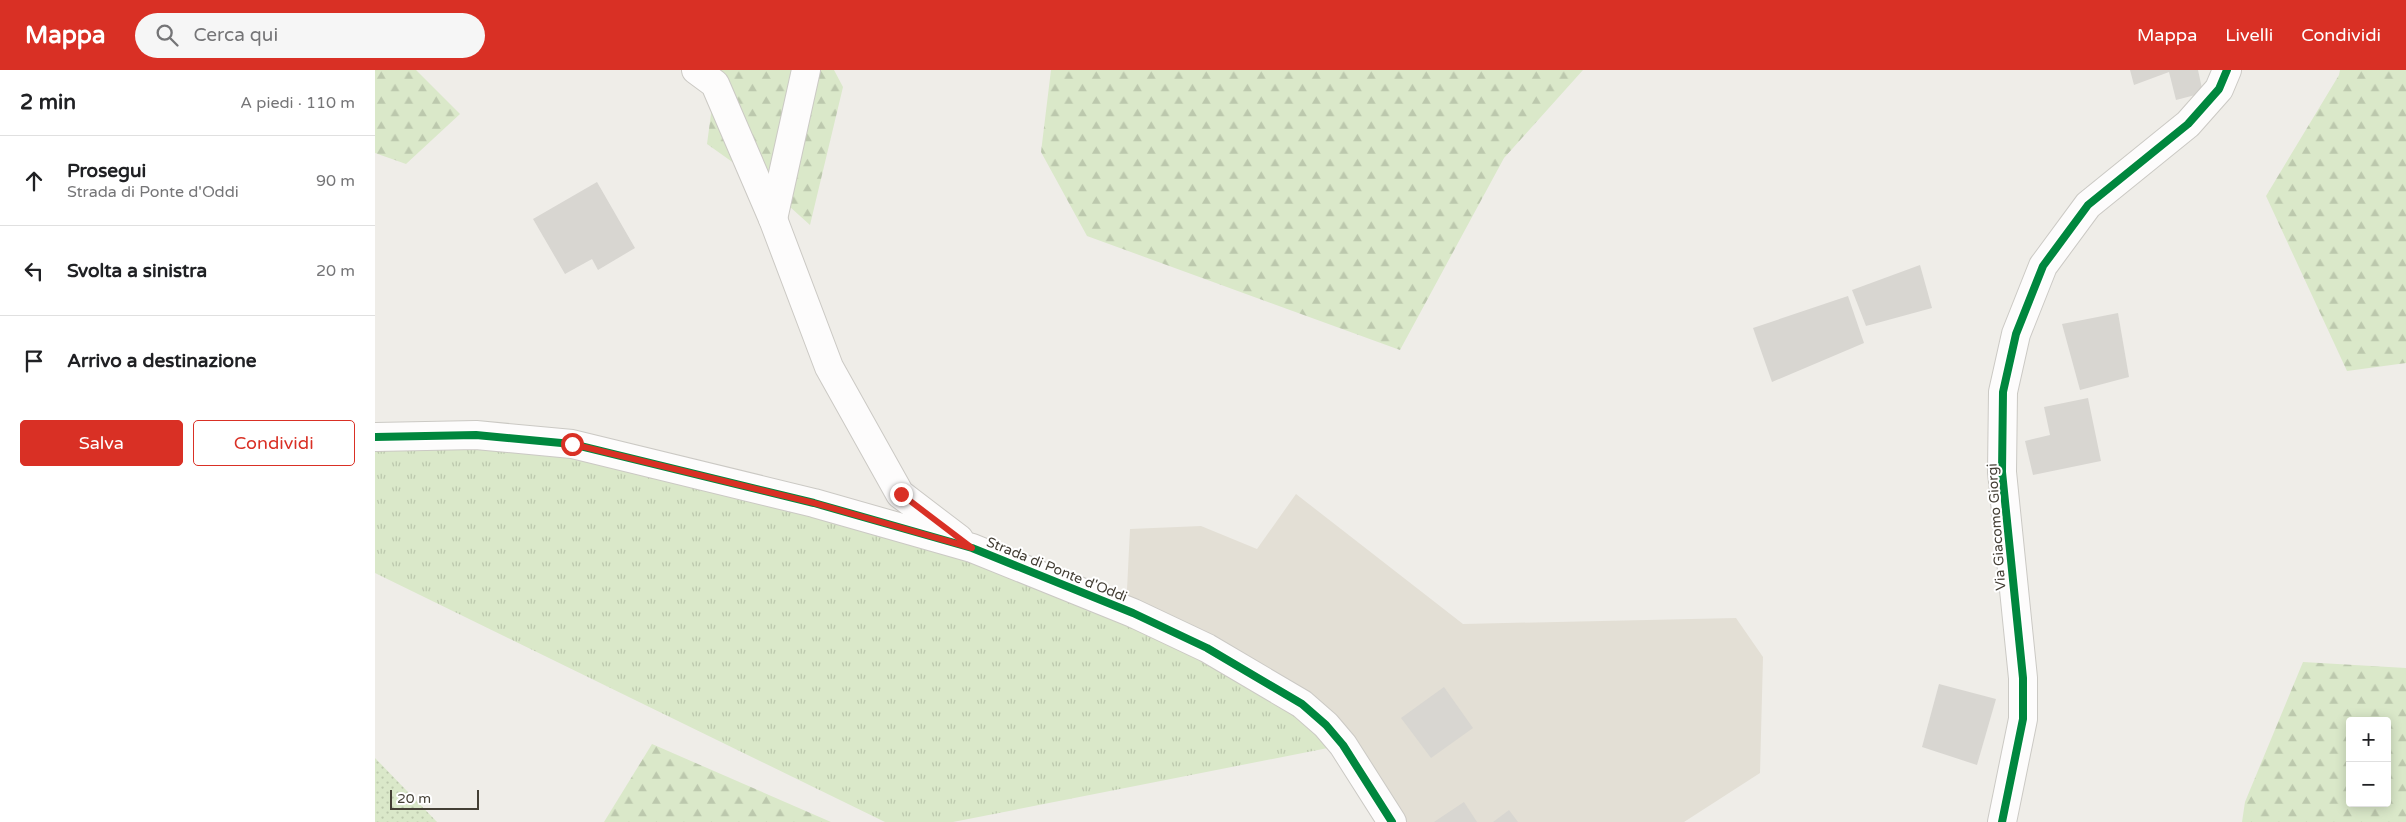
<!DOCTYPE html>
<html lang="it">
<head>
<meta charset="utf-8">
<style>
	:root { --surface:#fff; --page:#f6f6f6; --text:#202124; --muted:#757577; --line:#e0e0e0; --accent:#d93025 }
	body { margin:0; font-family:"Varela Round",sans-serif; background:var(--page); color:var(--text) }
	.controls { position:absolute; right:15px; bottom:15px; display:grid; overflow:hidden; border-radius:5px; box-shadow:0 2px 12px #0003 }
	.controls button { width:45px; height:45px; display:grid; place-items:center; padding:0; border:0; border-bottom:1px solid var(--line); background:var(--surface); color:var(--text); font:25px sans-serif }
	.scale { position:absolute; left:15px; bottom:12px; width:89px; box-sizing:border-box; padding-left:5px; border:2px solid #443f35; border-top:0; font-size:14px; line-height:18px; white-space:nowrap; color:#443f35; -webkit-text-stroke:4px #fff; paint-order:stroke }
	.stop { position:absolute; width:15px; height:15px; margin:-11px; border:4px solid #d93025; border-radius:50%; background:#fff }
	.stop.end { background:#d93025; border-color:#fff; box-shadow:0 1px 5px #0008 }
	.list { margin:0; padding:0; list-style:none }
	h2 { display:flex; justify-content:space-between; align-items:center; height:65px; margin:0; padding:0 20px; font-size:21px }
	h2 small { font-size:16px; font-weight:400; color:var(--muted) }
	.list li { display:grid; grid-template-columns:32px 1fr auto; gap:15px; align-items:center; box-sizing:border-box; height:90px; padding:0 20px; border-top:1px solid var(--line) }
	.list b { display:block; font-size:19px; white-space:nowrap }
	.list p { margin:0; font-size:16px; white-space:nowrap; color:var(--muted) }
	.list em { font-size:16px; font-style:normal; color:var(--muted) }
	.actions { display:flex; gap:10px; padding:15px 20px }
	.actions a { flex:1; padding:11px 0; border:1px solid var(--accent); border-radius:5px; text-align:center; font-size:18px; color:var(--accent) }
	.actions .main { background:var(--accent); color:#fff }
	.icon { flex:none; width:28px; height:28px; fill:none; stroke:currentColor; stroke-width:2; stroke-linecap:round; stroke-linejoin:round }
	.map { position:relative; flex:none; width:2031px; height:752px; overflow:hidden }
	header { display:flex; align-items:center; gap:30px; box-sizing:border-box; height:70px; padding:0 25px; background:var(--accent); color:#fff }
	header strong { font-size:24px }
	nav { display:flex; gap:28px; margin-inline-start:auto; font-size:18px }
	.search { width:350px; height:45px; background:var(--page); display:flex; align-items:center; gap:12px; box-sizing:border-box; padding:0 18px; border-radius:28px; color:var(--muted); font-size:19px }
	main { display:flex }
	aside { flex:1; background:var(--surface) }
	.map>svg:first-child { display:block }
</style>
</head>
<body>
<header>
<strong>Mappa</strong>
<div class="search"><svg class="icon" aria-label="search" viewBox="0 0 24 24"><circle cx="10" cy="10" r="6"/><path d="M15 15l6 6"/></svg>Cerca qui</div>
<nav><a>Mappa</a><a>Livelli</a><a>Condividi</a></nav>
</header>
<main>
<aside>
<h2>2 min<small>A piedi · 110 m</small></h2>
<ul class="list">
<li><svg class="icon" aria-label="ahead" viewBox="0 0 24 24"><path d="M12 20V5M6 11l6-6 6 6"/></svg><div><b>Prosegui</b><p>Strada di Ponte d'Oddi</p></div><em>90 m</em></li>
<li><svg class="icon" aria-label="left" viewBox="0 0 24 24"><path d="M17 20v-9H6M10 6l-5 5 5 5"/></svg><div><b>Svolta a sinistra</b></div><em>20 m</em></li>
<li><svg class="icon" aria-label="arrive" viewBox="0 0 24 24"><path d="M6 21V4h12l-3 4 3 4H6"/></svg><div><b>Arrivo a destinazione</b></div></li>
</ul>
<div class="actions"><a class="main">Salva</a><a>Condividi</a></div>
</aside>
<div class="map">
<svg width="2031" height="752" viewBox="0 0 2031 752">
	<defs>
		<pattern id="grass-tufts" width="24" height="20" patternUnits="userSpaceOnUse" patternTransform="scale(1.25)"><rect width="24" height="20" fill="#dae8c9"/><path d="M3 7l-1-3M5 7V3M7 7l1-3M15 17l-1-3M17 17v-4M19 17l1-3" fill="none" stroke="#bcc8ad"/></pattern>
		<pattern id="forest-firs" width="22" height="20" patternUnits="userSpaceOnUse" patternTransform="scale(1.25)"><rect width="22" height="20" fill="#dae8c9"/><path d="M5 1l3.5 6h-7zM16 11l3.5 6h-7z" fill="#bcc8ad"/></pattern>
		<pattern id="park-dots" width="8" height="8" patternUnits="userSpaceOnUse" patternTransform="scale(1.25)"><rect width="8" height="8" fill="#dae8c9"/><path d="M2 2h.1M6 6h.1" fill="none" stroke="#bcc8ad" stroke-width="1.8" stroke-linecap="round"/></pattern>
	</defs>
	<rect width="100%" height="100%" fill="#efede8"/>
	<polygon fill="#e3dfd5" points="921,424 1088,554 1361,548 1388,587 1385,703 1309,752 1017,752 968,675 751,540 755,459 826,456 882,479"/>
	<polygon fill="url(#grass-tufts)" points="0,367 278,393 751,540 968,675 578,752 510,752 0,503"/>
	<g fill="url(#forest-firs)" fill-rule="evenodd">
		<polygon points="0,0 41,0 85,44 31,94 0,83"/>
		<polygon points="321,0 459,0 468,17 435,155 394,118 332,74 340,14"/>
		<polygon points="676,0 1208,0 1129,88 1025,280 712,166 666,82"/>
		<polygon points="1965,0 2031,0 2031,293 1972,301 1891,126 1964,5"/>
		<path d="M 1928,592 L 2031,598 L 2031,752 L 1867,752 L 1870,732 ZM 1975,651 L 2012,651 L 2012,733 L 1975,733 Z"/>
		<polygon points="277,674 456,752 229,752"/>
	</g>
	<polygon fill="url(#park-dots)" points="0,688 62,752 0,752"/>
	<g fill="#d8d6d1">
		<polygon points="1755,0 1823,0 1828,23 1801,30 1794,2 1759,15"/>
		<polygon points="222,112 260,178 223,200 217,189 190,204 158,149"/>
		<polygon points="1545,195 1557,238 1491,256 1477,220"/>
		<polygon points="1473,226 1489,273 1397,312 1378,258"/>
		<polygon points="1743,243 1754,307 1705,320 1687,254"/>
		<polygon points="1713,328 1726,391 1658,405 1650,371 1675,365 1669,337"/>
		<polygon points="1564,614 1621,629 1602,695 1547,677"/>
		<polygon points="1069,617 1098,658 1056,688 1026,648"/>
		<polygon points="1089,732 1102,752 1059,752"/>
		<polygon points="1134,740 1143,752 1118,752"/>
	</g>
	<g fill="none" stroke-linecap="round" stroke-linejoin="round">
		<g stroke="#cbc9c4" stroke-width="30">
			<g id="minor">
				<polyline points="321,0 340,14 398,149 454,297 525,424 584,469"/>
				<polyline points="398,149 431,0"/>
				<polyline points="0,367 101,365 197,374 439,433 597,478 758,543 832,578 927,634 951,655 968,675 1017,752"/>
				<polyline points="1627,752 1648,649 1648,608 1627,402 1628,322 1641,264 1668,196 1713,135 1813,54 1844,19 1852,0"/>
			</g>
		</g>
		<use href="#minor" stroke="#fdfcfc" stroke-width="28"/>
		<g stroke="#fff" stroke-width="11">
			<g id="cycleway">
				<polyline points="0,367 101,365 197,374 439,433 597,478 758,543 832,578 927,634 951,655 968,675 1017,752"/>
				<polyline points="1627,752 1648,649 1648,608 1627,402 1628,322 1641,264 1668,196 1713,135 1813,54 1844,19 1852,0"/>
			</g>
		</g>
		<use href="#cycleway" stroke="#00873e" stroke-width="8"/>
	</g>
	<g fill="none" stroke-linecap="round" stroke-linejoin="round">
		<polyline stroke="#d93025" stroke-width="6" points="197,374 439,433 597,478 526,424"/>
	</g>
	<g text-anchor="middle" stroke-width="4" stroke-linejoin="round" paint-order="stroke">
		<g font-size="14" fill="#443f35" stroke="#fff">
			<text transform="translate(1621 457) rotate(-94)" y="5">Via Giacomo Giorgi</text>
			<text transform="translate(682 499) rotate(22)" y="5">Strada di Ponte d'Oddi</text>
		</g>
	</g>
</svg>
<div class="controls">
<button>+</button>
<button>−</button>
</div>
<div class="scale">20 m</div>
<div class="stop" style="left:197px;top:374px"></div>
<div class="stop end" style="left:526px;top:424px"></div>
</div>
</main>
</body>
</html>
